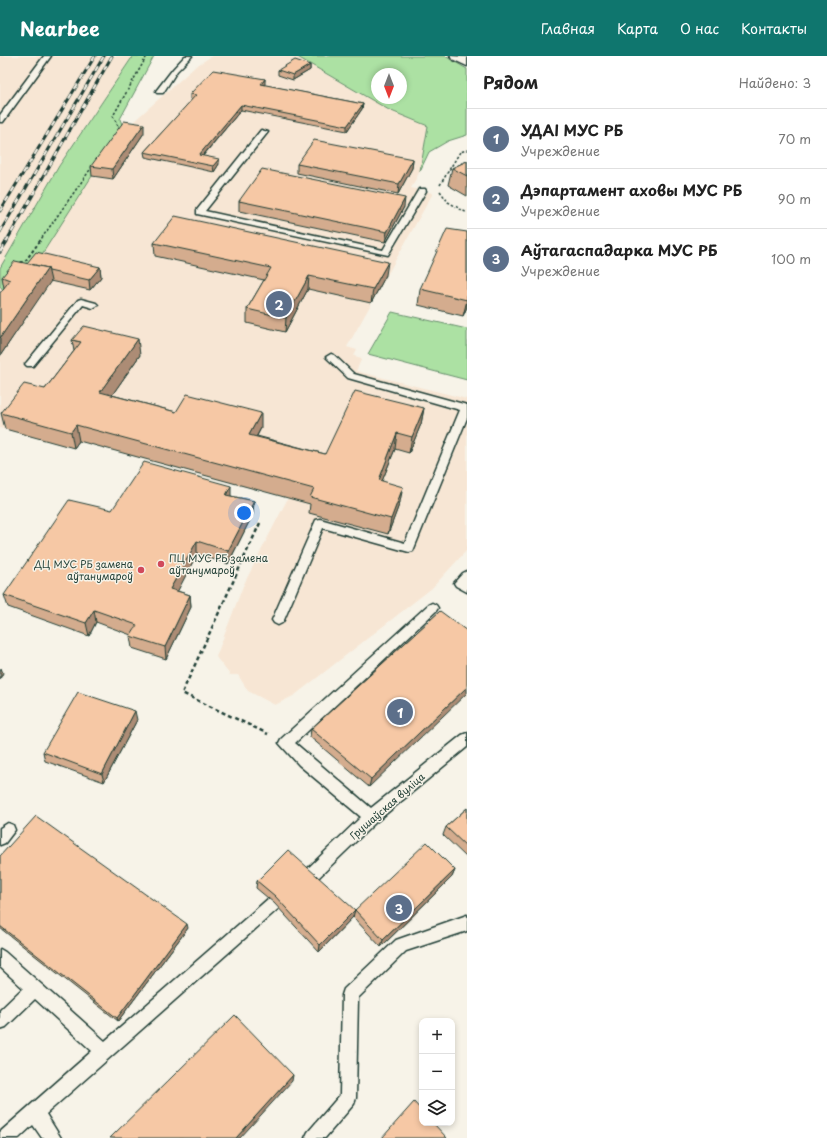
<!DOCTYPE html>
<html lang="ru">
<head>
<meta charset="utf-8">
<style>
	:root { --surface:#fff; --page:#f6f6f6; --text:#222; --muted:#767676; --line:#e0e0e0; --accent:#0f766e }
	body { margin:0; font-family:"Playpen Sans",sans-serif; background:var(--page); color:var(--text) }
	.controls { position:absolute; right:12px; bottom:12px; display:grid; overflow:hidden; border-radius:8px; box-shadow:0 2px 6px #0003 }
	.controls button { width:36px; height:36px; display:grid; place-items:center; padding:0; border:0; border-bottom:1px solid var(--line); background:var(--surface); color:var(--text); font:20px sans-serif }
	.compass { position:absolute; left:371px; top:12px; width:36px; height:36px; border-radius:50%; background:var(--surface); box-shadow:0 2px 6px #0003; rotate:180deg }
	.you { position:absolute; left:244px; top:457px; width:14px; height:14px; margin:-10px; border:3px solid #fff; border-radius:50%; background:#1a73e8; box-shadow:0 0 0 6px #1a73e833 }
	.badge { display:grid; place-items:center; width:26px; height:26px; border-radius:50%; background:var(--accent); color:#fff; font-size:13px; font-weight:700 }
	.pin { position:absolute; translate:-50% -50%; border:2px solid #fff; box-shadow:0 1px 4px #0006 }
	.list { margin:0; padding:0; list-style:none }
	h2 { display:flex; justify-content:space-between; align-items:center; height:52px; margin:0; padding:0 16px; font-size:17px }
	h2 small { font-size:13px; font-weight:400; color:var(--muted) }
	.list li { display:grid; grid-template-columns:26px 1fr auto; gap:12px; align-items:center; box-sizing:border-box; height:60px; padding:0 16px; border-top:1px solid var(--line) }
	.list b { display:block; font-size:15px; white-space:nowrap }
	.list p { margin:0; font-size:13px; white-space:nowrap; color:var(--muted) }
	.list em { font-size:13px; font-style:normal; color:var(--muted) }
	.icon { flex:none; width:22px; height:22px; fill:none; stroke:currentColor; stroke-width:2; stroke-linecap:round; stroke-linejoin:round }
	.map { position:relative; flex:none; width:467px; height:1082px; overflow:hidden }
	header { display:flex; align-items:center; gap:24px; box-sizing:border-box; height:56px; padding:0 20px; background:var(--accent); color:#fff }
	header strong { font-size:19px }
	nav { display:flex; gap:22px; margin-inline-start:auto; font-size:14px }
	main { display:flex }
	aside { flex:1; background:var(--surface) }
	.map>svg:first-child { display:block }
</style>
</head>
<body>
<header>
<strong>Nearbee</strong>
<nav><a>Главная</a><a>Карта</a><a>О нас</a><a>Контакты</a></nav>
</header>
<main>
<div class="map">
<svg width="467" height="1082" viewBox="0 0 467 1082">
	<rect width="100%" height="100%" fill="#f7f3e8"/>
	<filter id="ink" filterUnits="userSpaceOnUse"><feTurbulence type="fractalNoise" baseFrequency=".025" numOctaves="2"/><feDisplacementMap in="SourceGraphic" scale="8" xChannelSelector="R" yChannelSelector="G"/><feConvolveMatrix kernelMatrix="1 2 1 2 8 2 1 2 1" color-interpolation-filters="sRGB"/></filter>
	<g filter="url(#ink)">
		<g fill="#f7e6d4">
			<polygon points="0,0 133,0 59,110 0,212"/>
			<polygon points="212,0 296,0 389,54 428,70 420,115 411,132 433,137 347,291 357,294 354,300 362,302 356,315 467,343 467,494 432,532 295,639 275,649 248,635 238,619 230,619 216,601 243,530 288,442 79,385 74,392 0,372 0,230 5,234 124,74 196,10"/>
		</g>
		<g fill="#ace1a3" stroke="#668f6c" fill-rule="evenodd">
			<polygon points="133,0 154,0 120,63 124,74 92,120 37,206 4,235 0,230 0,212 59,110"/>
			<path d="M 296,0 L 445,0 L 467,13 L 467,79 L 448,85 L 429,96 L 420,115 L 428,70 L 389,54 ZM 377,18 L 401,18 L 401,42 L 377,42 Z"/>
			<polygon points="392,256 467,273 467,324 368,298"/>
		</g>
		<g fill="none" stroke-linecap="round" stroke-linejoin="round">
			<g stroke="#1f3d34" stroke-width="3">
				<g id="service">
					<polygon points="44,0 51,0 3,66 0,66 0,59"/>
					<polygon points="185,0 192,0 177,15 163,37 157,37 156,35 173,13"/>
					<polygon points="261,74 268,76 205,155 383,194 419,133 425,133 426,135 388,199 197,158 197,154"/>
					<polygon points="81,243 96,247 98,249 93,252 83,249 33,310 27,310 25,308 27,306 78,244"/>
					<polygon points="331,298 334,299 354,318 467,349 467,362 413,495 409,496 323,472 284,564 282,567 278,569 274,567 272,564 316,464 320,463 405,487 460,354 348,322 328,303 326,301"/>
					<polygon points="467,515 467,536 456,530 454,527 463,517"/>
					<polygon points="432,547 436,549 438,552 436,555 295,687 371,752 462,679 467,677 467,691 376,766 315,825 310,827 305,825 303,820 305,815 361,761 299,709 279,687 281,683 428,549"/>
					<polygon points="8,767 13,769 15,774 5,787 0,789 0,772"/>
					<polygon points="274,840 279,842 281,847 279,852 46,1058 61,1082 42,1082 33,1069 19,1082 0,1082 0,1076 92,995 35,943 6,971 0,973 0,954 23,932 0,911 0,893 5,896 105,985 269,842"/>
					<polygon points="467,859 467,875 406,895 358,942 356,1042 354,1048 325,1082 305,1082 308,1076 340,1039 342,939 344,933 396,884"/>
				</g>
			</g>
			<g stroke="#1f3d34" stroke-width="3">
				<polygon id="minor" points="450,0 467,1 467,10 452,3"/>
			</g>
			<g stroke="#1f3d34" stroke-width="1.5" stroke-dasharray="2.5 2" stroke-linecap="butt">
				<polyline points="118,74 119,72 113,60 147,0"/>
				<polyline points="440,129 460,96 467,94"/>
				<polyline points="440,135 448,146 467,157"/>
				<polyline points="39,186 92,111"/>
			</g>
			<polyline stroke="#1f3d34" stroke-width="2" stroke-dasharray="3 2.5" stroke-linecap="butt" points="20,207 26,204 40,185"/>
			<polyline stroke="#1f3d34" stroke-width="2.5" stroke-dasharray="4 3" stroke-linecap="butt" points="260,467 182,637 268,678"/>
			<use href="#service" fill="#f7f3e8" fill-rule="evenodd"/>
			<use href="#minor" fill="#f7f3e8" fill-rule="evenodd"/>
			<g stroke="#1f3d34" stroke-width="3">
				<g id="rail-far1">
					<polyline points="0,155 95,0"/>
					<polyline points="0,176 104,0"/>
					<polyline points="6,186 112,0"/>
				</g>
			</g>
			<g stroke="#1f3d34" stroke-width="3.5">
				<polyline id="rail" points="0,196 7,185"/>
			</g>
			<use href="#rail-far1" stroke="#f7f3e8" stroke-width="2" stroke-dasharray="5.5" stroke-linecap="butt"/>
			<use href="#rail" stroke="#f7f3e8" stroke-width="2.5" stroke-dasharray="7" stroke-linecap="butt"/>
		</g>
		<g fill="#d4ac8e" stroke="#1f3d34">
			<polygon points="310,9 310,14 293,24 278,19 278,14"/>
			<polygon points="265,23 264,29 363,48 362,53 347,75 241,54 203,100 219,108 214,116 145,101 144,96 192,44 190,43 190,38"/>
			<polygon points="144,77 113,123 92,120 91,110"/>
			<polygon points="413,103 412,112 398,138 297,117 297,108"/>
			<polygon points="467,105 467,140 448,129 452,112"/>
			<polygon points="239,145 404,151 385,186 239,155"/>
			<polygon points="467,176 467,251 463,260 418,249 420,233"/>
			<polygon points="154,187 386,219 371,247 308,233 285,276 247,267 247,253 264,224 155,200"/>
			<polygon points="27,207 100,211 101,221 90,234 50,225 0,300 0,237 4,232 2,221"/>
			<polygon points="72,284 140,299 112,339 176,356 261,372 257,380 325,398 424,352 421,368 409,397 395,393 382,425 400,446 388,478 309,457 310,448 79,385 74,392 5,373 1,357 45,333 74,295"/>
			<polygon points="231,440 254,445 253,458 228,508 197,498 177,535 190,539 191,551 166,603 132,592 130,580 131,579 96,566 89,580 8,551 4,539 112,454"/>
			<polygon points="440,555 369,731 310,681 311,673"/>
			<polygon points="137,664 104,726 45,705 43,696"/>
			<polygon points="467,752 467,802 443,779 446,771"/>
			<polygon points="0,800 188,872 118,965 0,872"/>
			<polygon points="455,814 452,821 381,891 353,861 319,896 274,847 256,832 257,825 355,854"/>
		</g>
		<g fill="#ac8c74" stroke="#1f3d34">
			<polygon points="310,9 310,14 293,24 293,19"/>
			<polygon points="265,23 265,28 261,33 261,28"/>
			<polygon points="363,48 362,53 347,75 347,70"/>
			<polygon points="241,49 241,54 199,104 199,99"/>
			<polygon points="144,68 144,77 113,123 112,113"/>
			<polygon points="219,103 219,108 214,116 213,110"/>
			<polygon points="413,103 412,112 398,138 399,128"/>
			<polygon points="405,142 404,151 385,186 387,176"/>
			<polygon points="388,206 386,219 371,247 373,233"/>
			<polygon points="100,211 101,221 90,234 89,224"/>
			<polygon points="48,212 51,225 0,300 0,282"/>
			<polygon points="309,220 308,233 285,276 286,262"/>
			<polygon points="467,244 467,251 463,260"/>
			<polygon points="138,283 140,299 103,352 100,336"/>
			<polygon points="424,352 421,368 409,397 412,381"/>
			<polygon points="261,357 261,372 249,394 249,379"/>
			<polygon points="76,369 79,385 74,392 71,376"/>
			<polygon points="397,377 395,393 376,440 379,424"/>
			<polygon points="231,430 231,443 226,439"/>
			<polygon points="403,431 400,446 388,478 391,463"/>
			<polygon points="254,445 253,458 228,508 228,495"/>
			<polygon points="197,485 197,498 172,546 170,533"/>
			<polygon points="190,539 191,551 166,603 165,591"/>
			<polygon points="94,554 96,566 89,580 86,567"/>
			<polygon points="1,612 3,617 0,623 0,615"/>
			<polygon points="467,631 467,637 369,731 371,723"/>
			<polygon points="135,655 137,664 104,726 102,718"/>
			<polygon points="455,814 452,821 381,891 383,884"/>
			<polygon points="355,854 353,861 319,896 320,889"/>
			<polygon points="187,868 188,872 118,965 117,962"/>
			<polygon points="293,1019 292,1025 240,1082 236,1082"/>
		</g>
		<g fill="#f6c8a5" stroke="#1f3d34">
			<polygon points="295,4 310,9 293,19 278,14"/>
			<polygon points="213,14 265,23 261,28 363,48 347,70 241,49 199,99 219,103 213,110 144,96 196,39 190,38"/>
			<polygon points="124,65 144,68 112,113 91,110"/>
			<polygon points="314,84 413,103 399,128 297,108"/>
			<polygon points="467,105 467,120 452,112"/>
			<polygon points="262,113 405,142 387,176 239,145"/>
			<polygon points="175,160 388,206 373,233 309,220 286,262 247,253 271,212 154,187"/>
			<polygon points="447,173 467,176 467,244 420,233"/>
			<polygon points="36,196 100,211 89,224 49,215 48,212 27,207"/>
			<polygon points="15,205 48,212 0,282 0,237 10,224 2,221"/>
			<polygon points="84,270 138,283 100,336 176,356 187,338 261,357 249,379 325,398 355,335 424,352 412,381 397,377 379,424 403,431 391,463 310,441 314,433 76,369 71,376 1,357 24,328 45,333 81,286 72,284"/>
			<polygon points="144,406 231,430 226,439 254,445 228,495 197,485 170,533 190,539 165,591 130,580 137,569 94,554 86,567 4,539 69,444 112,454"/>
			<polygon points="440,555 467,575 467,631 371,723 311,673"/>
			<polygon points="78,636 135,655 102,718 43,696"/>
			<polygon points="467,752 467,791 446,771"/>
			<polygon points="36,760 187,868 117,962 0,870 0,800"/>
			<polygon points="427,786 455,814 383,884 355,854"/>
			<polygon points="288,794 355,854 320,889 275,840 257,825"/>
			<polygon points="235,959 293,1019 236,1082 110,1082"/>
			<polygon points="414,1046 422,1055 422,1067 433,1067 447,1082 382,1082"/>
		</g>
	</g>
	<g fill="#d1495b" stroke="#f7f3e8" stroke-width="1.5">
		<circle cx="161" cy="508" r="4"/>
		<circle cx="141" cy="514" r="4"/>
	</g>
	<g text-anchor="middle" stroke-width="3" stroke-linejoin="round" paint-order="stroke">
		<g font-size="10" fill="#1f3d34" stroke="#f7f3e8" text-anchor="start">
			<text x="169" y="506">ПЦ МУС РБ замена<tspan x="169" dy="12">аўтанумароў</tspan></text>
			<text x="133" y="512" text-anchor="end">ДЦ МУС РБ замена<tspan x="133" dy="12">аўтанумароў</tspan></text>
		</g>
		<g font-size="10" fill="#1f3d34" stroke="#f7f3e8">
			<text transform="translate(387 750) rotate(-41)" y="4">Грушаўская вуліца</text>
		</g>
	</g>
</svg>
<div class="controls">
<button>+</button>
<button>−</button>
<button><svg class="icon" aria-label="layers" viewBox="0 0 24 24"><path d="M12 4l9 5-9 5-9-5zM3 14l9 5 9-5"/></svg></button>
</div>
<svg class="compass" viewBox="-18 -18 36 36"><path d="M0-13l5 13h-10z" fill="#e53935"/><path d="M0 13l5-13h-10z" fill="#767676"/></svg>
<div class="you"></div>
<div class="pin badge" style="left:400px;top:656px;background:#5c6f8a">1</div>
<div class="pin badge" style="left:279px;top:248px;background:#5c6f8a">2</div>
<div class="pin badge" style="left:399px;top:852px;background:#5c6f8a">3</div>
</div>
<aside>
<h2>Рядом<small>Найдено: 3</small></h2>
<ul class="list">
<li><span class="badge" style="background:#5c6f8a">1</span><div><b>УДАІ МУС РБ</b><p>Учреждение</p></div><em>70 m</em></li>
<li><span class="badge" style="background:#5c6f8a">2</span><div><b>Дэпартамент аховы МУС РБ</b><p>Учреждение</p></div><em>90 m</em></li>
<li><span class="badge" style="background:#5c6f8a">3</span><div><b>Аўтагаспадарка МУС РБ</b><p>Учреждение</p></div><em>100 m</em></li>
</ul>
</aside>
</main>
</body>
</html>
